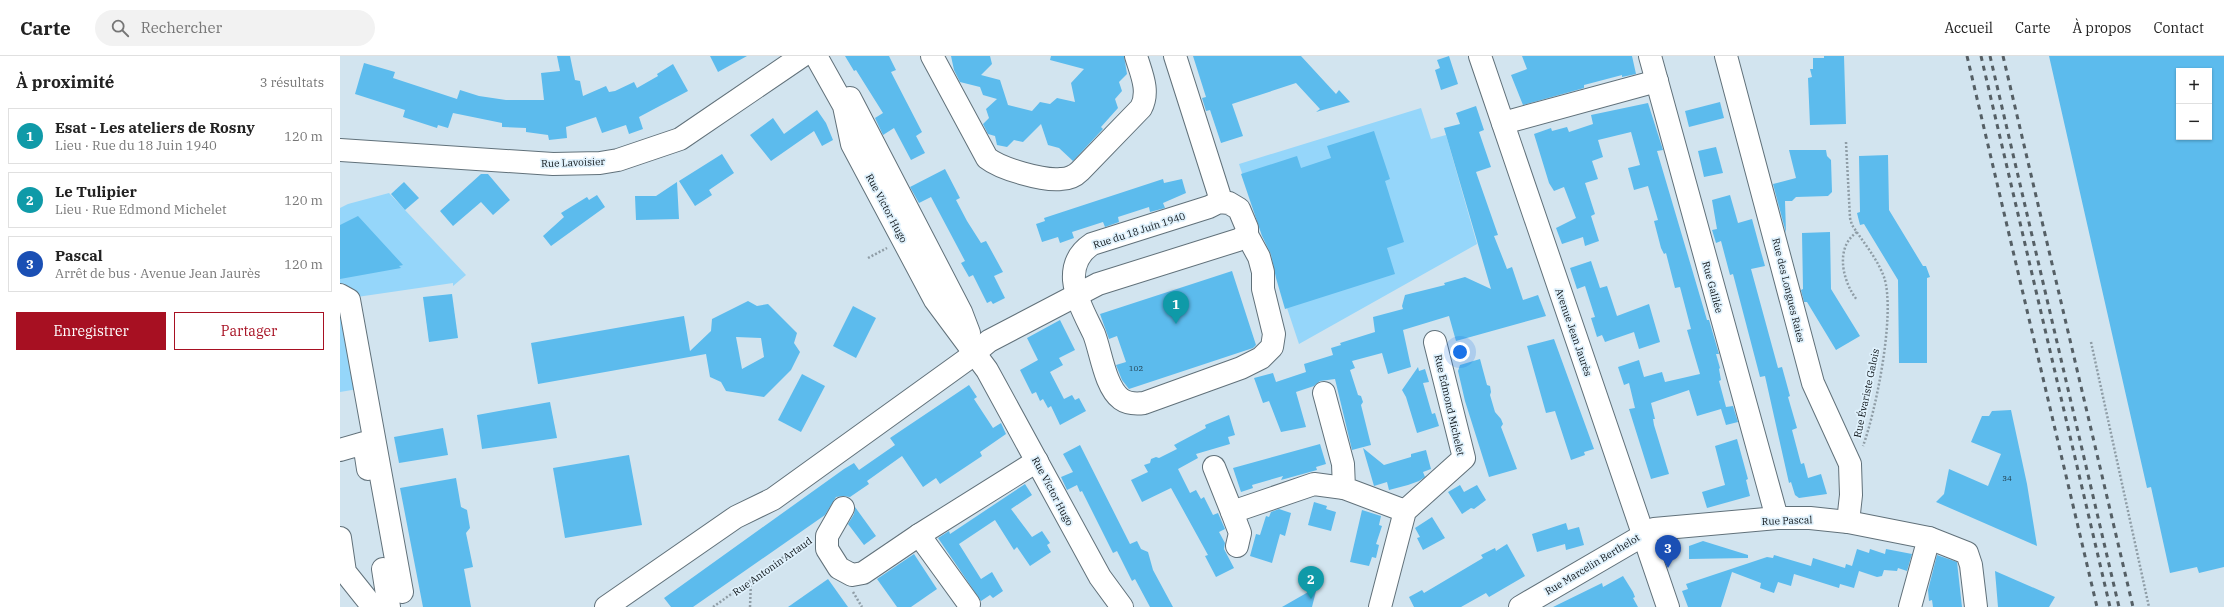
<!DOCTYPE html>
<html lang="fr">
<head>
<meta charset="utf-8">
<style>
	:root { --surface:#fff; --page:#f2f2f2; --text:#222; --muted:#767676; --line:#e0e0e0; --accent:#a71022 }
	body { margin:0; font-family:"IBM Plex Serif",serif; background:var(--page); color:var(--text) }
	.controls { position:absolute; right:12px; top:12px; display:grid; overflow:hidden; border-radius:0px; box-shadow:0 1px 3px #0004 }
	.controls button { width:36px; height:36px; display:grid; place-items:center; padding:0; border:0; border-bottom:1px solid var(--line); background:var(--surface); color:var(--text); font:20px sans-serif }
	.you { position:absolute; left:1120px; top:296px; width:14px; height:14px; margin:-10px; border:3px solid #fff; border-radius:50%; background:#1a73e8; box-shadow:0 0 0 6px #1a73e833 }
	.badge { display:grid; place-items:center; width:26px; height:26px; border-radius:50%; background:var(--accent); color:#fff; font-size:13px; font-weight:700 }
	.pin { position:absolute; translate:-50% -33px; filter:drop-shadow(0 1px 2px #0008) }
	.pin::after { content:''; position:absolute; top:21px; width:14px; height:12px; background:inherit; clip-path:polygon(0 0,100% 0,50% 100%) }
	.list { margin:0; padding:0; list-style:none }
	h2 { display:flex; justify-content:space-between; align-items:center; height:52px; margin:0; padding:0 16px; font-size:17px }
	h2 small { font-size:13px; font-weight:400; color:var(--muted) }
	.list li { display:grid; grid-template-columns:26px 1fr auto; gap:12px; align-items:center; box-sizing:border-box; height:56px; margin:0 8px 8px; padding:0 8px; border:1px solid var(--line); border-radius:0px }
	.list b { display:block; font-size:15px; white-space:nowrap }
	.list p { margin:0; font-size:13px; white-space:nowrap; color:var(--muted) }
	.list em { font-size:13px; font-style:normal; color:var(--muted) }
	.actions { display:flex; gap:8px; padding:12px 16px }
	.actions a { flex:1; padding:9px 0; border:1px solid var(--accent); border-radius:0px; text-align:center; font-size:14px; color:var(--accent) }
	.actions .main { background:var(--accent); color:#fff }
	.icon { flex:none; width:22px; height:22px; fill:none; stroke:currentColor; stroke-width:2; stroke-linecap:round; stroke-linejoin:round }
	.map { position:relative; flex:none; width:1884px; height:551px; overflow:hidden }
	header { display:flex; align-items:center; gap:24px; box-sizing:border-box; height:56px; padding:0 20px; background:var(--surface); border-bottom:1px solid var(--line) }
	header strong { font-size:19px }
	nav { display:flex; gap:22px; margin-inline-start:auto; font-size:14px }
	.search { width:280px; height:36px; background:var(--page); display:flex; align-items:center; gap:10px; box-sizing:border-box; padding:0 14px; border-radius:22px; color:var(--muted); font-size:15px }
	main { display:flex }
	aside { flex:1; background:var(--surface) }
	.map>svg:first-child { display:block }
</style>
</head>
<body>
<header>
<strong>Carte</strong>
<div class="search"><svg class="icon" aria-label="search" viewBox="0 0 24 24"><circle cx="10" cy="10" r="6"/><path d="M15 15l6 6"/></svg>Rechercher</div>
<nav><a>Accueil</a><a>Carte</a><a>À propos</a><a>Contact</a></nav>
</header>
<main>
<aside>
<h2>À proximité<small>3 résultats</small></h2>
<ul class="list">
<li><span class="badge" style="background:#0f9aa8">1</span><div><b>Esat - Les ateliers de Rosny</b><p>Lieu · Rue du 18 Juin 1940</p></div><em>120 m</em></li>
<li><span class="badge" style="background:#0f9aa8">2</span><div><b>Le Tulipier</b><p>Lieu · Rue Edmond Michelet</p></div><em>120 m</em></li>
<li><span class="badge" style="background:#1a4fb4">3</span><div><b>Pascal</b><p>Arrêt de bus · Avenue Jean Jaurès</p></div><em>120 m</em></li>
</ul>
<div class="actions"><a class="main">Enregistrer</a><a>Partager</a></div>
</aside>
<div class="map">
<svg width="1884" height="551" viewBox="0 0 1884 551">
	<rect width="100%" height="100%" fill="#d2e4ef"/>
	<g fill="#95d6fa">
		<polygon points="1081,52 1091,83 1106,79 1137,188 959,288 899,108"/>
		<polygon points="49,137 126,219 113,230 113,227 17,241 30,331 0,336 0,152 8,148"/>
	</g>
	<g fill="#5cbbed" fill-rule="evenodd">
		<polygon points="217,0 230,0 235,24 240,25 243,40 266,30 269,36 275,35 294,26 297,32 318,20 317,18 333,8 348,35 299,61 303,73 289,78 286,69 262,77 256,61 226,71 227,82 209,84 208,79 186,76 186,72 162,71 162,67 113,57 108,72 98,69 97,72 63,61 65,54 15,38 24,7 55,16 53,22 117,43 120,34 139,40 166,44 204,44 201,17 220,15"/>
		<polygon points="370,0 407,0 378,16"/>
		<polygon points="505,0 549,0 556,14 551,16 582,76 576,80 585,97 571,104 554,72 543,79 535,62 543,57 516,14 514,15"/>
		<polygon points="611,0 650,0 652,8 641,19 660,24 668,49 692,55 700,46 710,48 717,42 735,46 731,27 744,13 710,4 711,0 784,0 787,18 779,26 782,35 775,43 778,52 761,71 763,73 733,105 719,92 708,89 701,68 683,86 674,84 667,91 657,89 655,80 648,78 643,68 649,62 646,53 657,43 643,39 640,31 620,26 614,14"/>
		<polygon points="853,0 961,0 996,38 999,34 1010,46 976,56 980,53 956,27 892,48 903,80 881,87 870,54 866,55 862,42 866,41"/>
		<polygon points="1109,0 1118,28 1101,34 1095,14 1100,12 1097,4"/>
		<polygon points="1182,0 1292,0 1296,18 1282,21 1282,19 1244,29 1244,32 1183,49 1171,19 1187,13"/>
		<polygon points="1484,0 1504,0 1506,68 1470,69 1468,22 1472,21 1470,13 1473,13 1473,2 1484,2"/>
		<path d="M 1709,0 L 1884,0 L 1884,511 L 1859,517 L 1857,511 L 1830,517 L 1811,431 L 1807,432 ZM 1839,15 L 1869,15 L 1869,81 L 1839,81 Z"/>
		<polygon points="1380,46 1384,62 1349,71 1345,55"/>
		<polygon points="1308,47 1323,94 1317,95 1367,264 1369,264 1379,298 1376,298 1380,312 1379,313 1381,324 1379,325 1386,351 1393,350 1398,366 1386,369 1381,353 1357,360 1349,334 1311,347 1315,363 1313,363 1314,369 1329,418 1311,423 1289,353 1295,352 1289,327 1284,329 1278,311 1299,304 1304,321 1322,316 1325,326 1360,318 1347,274 1351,273 1340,231 1335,232 1326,197 1324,198 1321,192 1314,165 1318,164 1308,130 1294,134 1288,112 1300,109 1291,76 1258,84 1263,101 1252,105 1258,123 1245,127 1255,158 1251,160 1259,185 1245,190 1243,181 1222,188 1216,172 1236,162 1224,131 1214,135 1209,127 1194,78 1211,72 1212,75 1227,71 1229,76 1253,68 1251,59"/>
		<polygon points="1136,50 1144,74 1139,76 1151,111 1136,116 1158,179 1154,180 1167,213 1172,211 1183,244 1198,239 1206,260 1116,285 1109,260 1063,274 1071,311 1048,318 1042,297 1012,305 1015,312 1010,314 1018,339 1021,340 1023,346 1021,349 1031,389 1012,394 995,323 980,325 974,330 956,336 966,371 941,376 929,345 923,347 914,322 933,317 936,326 966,316 964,308 993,299 991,292 1001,289 1000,287 1035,276 1033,261 1063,253 1062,250 1065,239 1105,229 1104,227 1125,221 1151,233 1104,72 1120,68 1116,57"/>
		<polygon points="477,54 486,67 493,84 482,90 474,75 431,105 410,79 433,62 444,78"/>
		<polygon points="1034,75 1050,123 1045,125 1064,186 1047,192 1055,218 945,253 936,222 931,198 922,180 901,118 957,100 961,112 991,102 987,90"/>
		<polygon points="1376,91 1383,117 1364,121 1358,95"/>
		<polygon points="1449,94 1486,94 1487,100 1491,104 1492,136 1488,140 1456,141 1452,145 1445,145 1446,177 1433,128 1456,122"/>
		<polygon points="382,98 394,117 369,134 372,139 355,150 339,125"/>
		<polygon points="1548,99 1549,154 1583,210 1586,210 1590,221 1587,222 1587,307 1559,307 1558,224 1524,168 1520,169 1517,157 1520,156 1519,100"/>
		<polygon points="605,113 620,142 616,144 627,165 641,187 646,185 663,216 654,220 665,242 653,248 651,245 647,247 633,219 629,221 621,207 625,205 591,141 579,147 570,131"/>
		<polygon points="141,118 148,118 170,144 153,159 141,146 113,170 100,155"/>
		<polygon points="823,123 824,127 842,123 846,137 823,147 825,152 810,156 809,151 778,161 779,166 765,171 763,166 732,176 734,182 720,187 718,181 702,186 696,168 705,165 704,162"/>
		<polygon points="64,126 79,142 65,154 51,138"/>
		<polygon points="337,126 339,163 296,164 295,140 316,140"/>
		<polygon points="257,139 265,151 211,190 203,180 224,161 221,157 247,141 249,144"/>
		<polygon points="1390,139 1398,167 1412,163 1421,196 1425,210 1411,213 1438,312 1442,311 1450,340 1448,341 1457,372 1452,374 1461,408 1464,407 1468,422 1481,418 1487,438 1459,442 1455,439 1451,426 1449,427 1425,320 1420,321 1393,218 1390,219 1381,185 1376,187 1372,174 1377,173 1372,144"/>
		<polygon points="18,160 63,209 59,210 61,212 0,223 0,169"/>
		<polygon points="1490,176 1491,233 1520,280 1496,294 1467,246 1464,246 1461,234 1463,233 1462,177"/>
		<polygon points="1251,205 1260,232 1267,230 1277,260 1309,248 1320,286 1299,293 1294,276 1265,286 1262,279 1257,281 1251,262 1255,261 1245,230 1237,233 1230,212"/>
		<polygon points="892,215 916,289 913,292 789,333 782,324 776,309 786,306 777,280 769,283 760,258"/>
		<polygon points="112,238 118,282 89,286 83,241"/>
		<path d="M 408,245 L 417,250 L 428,248 L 457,277 L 454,287 L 460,296 L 451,314 L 424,341 L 386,335 L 381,326 L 370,321 L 366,298 L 198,328 L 191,287 L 344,260 L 350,295 L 371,275 L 372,263 ZM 396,281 L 421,282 L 424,301 L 402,313 Z"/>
		<polygon points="513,250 536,262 516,302 493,290"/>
		<polygon points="720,264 735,294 719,302 723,309 710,316 724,343 732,339 735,344 739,342 746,355 720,369 711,350 708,352 703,343 700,345 696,336 692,338 680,314 698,304 687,282"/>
		<polygon points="1214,283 1254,393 1244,396 1245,399 1231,404 1215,355 1206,357 1187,290"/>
		<polygon points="1140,303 1147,329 1150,330 1151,336 1150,339 1155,356 1161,363 1163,368 1161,371 1177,413 1149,421 1125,345 1118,315 1120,309"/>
		<polygon points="1078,311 1079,315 1085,313 1089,326 1083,327 1092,358 1095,357 1099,370 1077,377 1066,341 1062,334"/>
		<polygon points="462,318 485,330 461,376 438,364"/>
		<polygon points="629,329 637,341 634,343 653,372 661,367 666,378 640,396 642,400 600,428 596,422 583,431 562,400 527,425 529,428 510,441 503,440 496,441 485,459 353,551 331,551 324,542 504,413 514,407 519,414 555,389 550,382"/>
		<polygon points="210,346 217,382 142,393 137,359"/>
		<polygon points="1671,354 1687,428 1697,490 1596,446 1604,438 1609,413 1648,430 1661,398 1631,386 1642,360 1649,360 1652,355"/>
		<polygon points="889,359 895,379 888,381 890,388 856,398 858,402 838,413 850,437 856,434 861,443 864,441 873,459 878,457 885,473 879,476 885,487 884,493 894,512 876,521 865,500 868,499 831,432 802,446 791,424 808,416 804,409 810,407 811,403 816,401 819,402 837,393 834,389 866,372 865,369"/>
		<polygon points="103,372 108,399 59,407 54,381"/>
		<polygon points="1397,383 1408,423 1406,424 1410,440 1367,452 1362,436 1385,429 1375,390"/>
		<polygon points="980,388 986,408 976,411 977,414 941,424 943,420 912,429 913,432 901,436 893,412"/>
		<polygon points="740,389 790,488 797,485 801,493 808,496 813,514 833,551 810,551 795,523 792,525 777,495 773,497 742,435 740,436 737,429 727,434 721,421 733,416 723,398"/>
		<polygon points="1023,392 1044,409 1071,401 1071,398 1086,394 1091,413 1083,416 1085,421 1079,425 1068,429 1049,434 1047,426 1034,430"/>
		<polygon points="289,399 302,469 225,482 213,412"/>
		<polygon points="116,422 121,451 127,454 130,472 126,477 133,511 124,513 131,551 83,551 60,432"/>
		<polygon points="685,428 692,439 671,453 692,481 702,475 710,487 707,489 711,496 690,510 677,491 674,494 655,464 619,488 641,523 652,516 663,535 653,542 650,539 641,545 598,482 609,475 610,478"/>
		<polygon points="1120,429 1124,436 1137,429 1146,444 1134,453 1131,452 1122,458 1108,436"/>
		<polygon points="974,446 987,450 986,453 996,456 991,475 968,469"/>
		<polygon points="515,451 536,480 524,489 508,468 514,458"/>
		<polygon points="939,453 951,457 945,480 940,478 932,507 910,500 916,478 920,479 926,460 929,461 931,456"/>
		<polygon points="1022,454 1041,460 1039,469 1042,470 1036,488 1039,489 1036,502 1032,501 1029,510 1010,506"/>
		<polygon points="1092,461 1105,482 1083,494 1077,482 1080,481 1075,472"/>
		<polygon points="1226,467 1228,474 1239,471 1244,489 1226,494 1225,488 1197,496 1192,478"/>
		<polygon points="1363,485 1408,499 1408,502 1349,503 1349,490"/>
		<polygon points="1167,488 1185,520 1149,541 1146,537 1121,551 1074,551 1069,541 1082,534 1084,537 1143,502 1141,499 1155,492 1156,495"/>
		<polygon points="1517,493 1529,497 1530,493 1545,498 1546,493 1572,498 1567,515 1558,512 1557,515 1544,514 1542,520 1537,521 1519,515 1514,532 1500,528 1499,532 1454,518 1451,530 1438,526 1434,537 1420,532 1421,527 1392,516 1381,551 1348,551 1342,535 1348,533 1346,528 1427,501 1433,502 1434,499 1471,510 1473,502 1505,512 1506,508 1512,510"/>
		<polygon points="574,498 597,533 571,551 557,551 537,523"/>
		<polygon points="1597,499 1617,506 1622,551 1593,551 1592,544 1589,545 1588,534"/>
		<polygon points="1655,515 1715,541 1709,551 1658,551"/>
		<polygon points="1283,520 1293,536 1295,541 1293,542 1298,551 1213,551 1262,527 1263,531"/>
		<polygon points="488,523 508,551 448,551"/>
		<polygon points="977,531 972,551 942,551"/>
	</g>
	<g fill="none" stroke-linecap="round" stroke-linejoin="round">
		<g stroke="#61717a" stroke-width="24">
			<g id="minor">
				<polyline points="476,0 504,50 512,88 595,244 647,314 760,521 782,551"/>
				<path d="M 592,0 L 647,102 C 661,113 703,125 721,123 C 728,123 735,120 740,115 L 801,52 C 810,35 801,17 796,0"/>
				<polyline points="835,0 879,138 879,146"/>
				<polyline points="1310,0 1437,462"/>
				<polyline points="1386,0 1473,327 1510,408 1511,439 1508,466"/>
				<polyline points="510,42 621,256 629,277"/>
				<polyline points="1163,67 1317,25"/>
				<polyline points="0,94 213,108 260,107 278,104 340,83 462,0"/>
				<path d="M 879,146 L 889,147 L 899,153 L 907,172 L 907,179 L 919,201 L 923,216 L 923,233 L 934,278 L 932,291 L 921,302 L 901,312 L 804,347 C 796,348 788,348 781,343 C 765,331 761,296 754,278 C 746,261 736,244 734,224 C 733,208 740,196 752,188 L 869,151 Z"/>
				<polyline points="0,239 9,244 62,536"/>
				<polyline points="984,337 1003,408 1004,432 1065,455"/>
				<polyline points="0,394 24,387 28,413"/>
				<polyline points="874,411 892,456 974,428 1004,432"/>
				<polyline points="503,452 487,480 487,493 499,512 512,519 523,517 579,479 697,405"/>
				<polyline points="892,456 900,477 897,490"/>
				<polyline points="579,479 629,548"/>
				<polyline points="0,482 5,516 33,551"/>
				<polyline points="43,513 49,551"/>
				<polyline points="266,551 396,461 433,443 626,304 649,285 758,228 898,184 907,179"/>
				<polyline points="1040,551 1065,455 1124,402 1095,286"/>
				<polyline points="1180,551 1314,473 1437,462 1470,462 1508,466 1589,482 1627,497 1631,509 1636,551"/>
				<polyline points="1570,551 1589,482"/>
			</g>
		</g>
		<g stroke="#61717a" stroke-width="24">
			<polyline id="major" points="1140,0 1328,551"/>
		</g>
		<g stroke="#8f9da6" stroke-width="2.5" stroke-dasharray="2 2" stroke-linecap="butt">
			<path d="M 1506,86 L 1510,162 L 1512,169 C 1523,186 1537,202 1544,221 C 1556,256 1536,355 1523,390"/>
			<path d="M 1517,176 C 1494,192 1503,226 1517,244"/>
			<polyline points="528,202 547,192"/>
			<polyline points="1751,286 1809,551"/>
			<polyline points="513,536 522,551"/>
			<polyline points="373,551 469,483"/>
			<polyline points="410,551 411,524"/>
		</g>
		<use href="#minor" stroke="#fff" stroke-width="22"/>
		<use href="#major" stroke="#fff" stroke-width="22"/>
		<g stroke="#555f65" stroke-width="3" stroke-dasharray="5 5" stroke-linecap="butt">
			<polyline points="1627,0 1757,551"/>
			<polyline points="1641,0 1770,551"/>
			<polyline points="1650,0 1779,551"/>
			<polyline points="1663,0 1793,551"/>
		</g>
	</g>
	<g text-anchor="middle" stroke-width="3.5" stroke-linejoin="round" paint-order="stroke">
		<g font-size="8" fill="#223e4d">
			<text x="796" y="315">102</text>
			<text x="1667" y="425">34</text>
		</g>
		<g font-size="10" fill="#0e1418" stroke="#dff1fc">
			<text transform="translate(233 106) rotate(-2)" y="4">Rue Lavoisier</text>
			<text transform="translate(547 152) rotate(62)" y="4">Rue Victor Hugo</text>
			<text transform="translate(799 174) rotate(-18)" y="4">Rue du 18 Juin 1940</text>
			<text transform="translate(1373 231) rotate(75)" y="4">Rue Galilée</text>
			<text transform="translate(1449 234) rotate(76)" y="4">Rue des Longues Raies</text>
			<text transform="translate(1234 276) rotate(71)" y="4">Avenue Jean Jaurès</text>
			<text transform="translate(1526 337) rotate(-78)" y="4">Rue Évariste Galois</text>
			<text transform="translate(1110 349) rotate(77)" y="4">Rue Edmond Michelet</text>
			<text transform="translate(713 435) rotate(62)" y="4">Rue Victor Hugo</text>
			<text transform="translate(1447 464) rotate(-2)" y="4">Rue Pascal</text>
			<text transform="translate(1252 508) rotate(-31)" y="4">Rue Marcelin Berthelot</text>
			<text transform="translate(432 510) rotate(-35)" y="4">Rue Antonin Artaud</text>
		</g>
	</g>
</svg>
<div class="controls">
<button>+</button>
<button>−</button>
</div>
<div class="you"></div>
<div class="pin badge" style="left:836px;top:268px;background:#0f9aa8">1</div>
<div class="pin badge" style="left:971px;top:543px;background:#0f9aa8">2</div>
<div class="pin badge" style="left:1328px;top:512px;background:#1a4fb4">3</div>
</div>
</main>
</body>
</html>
